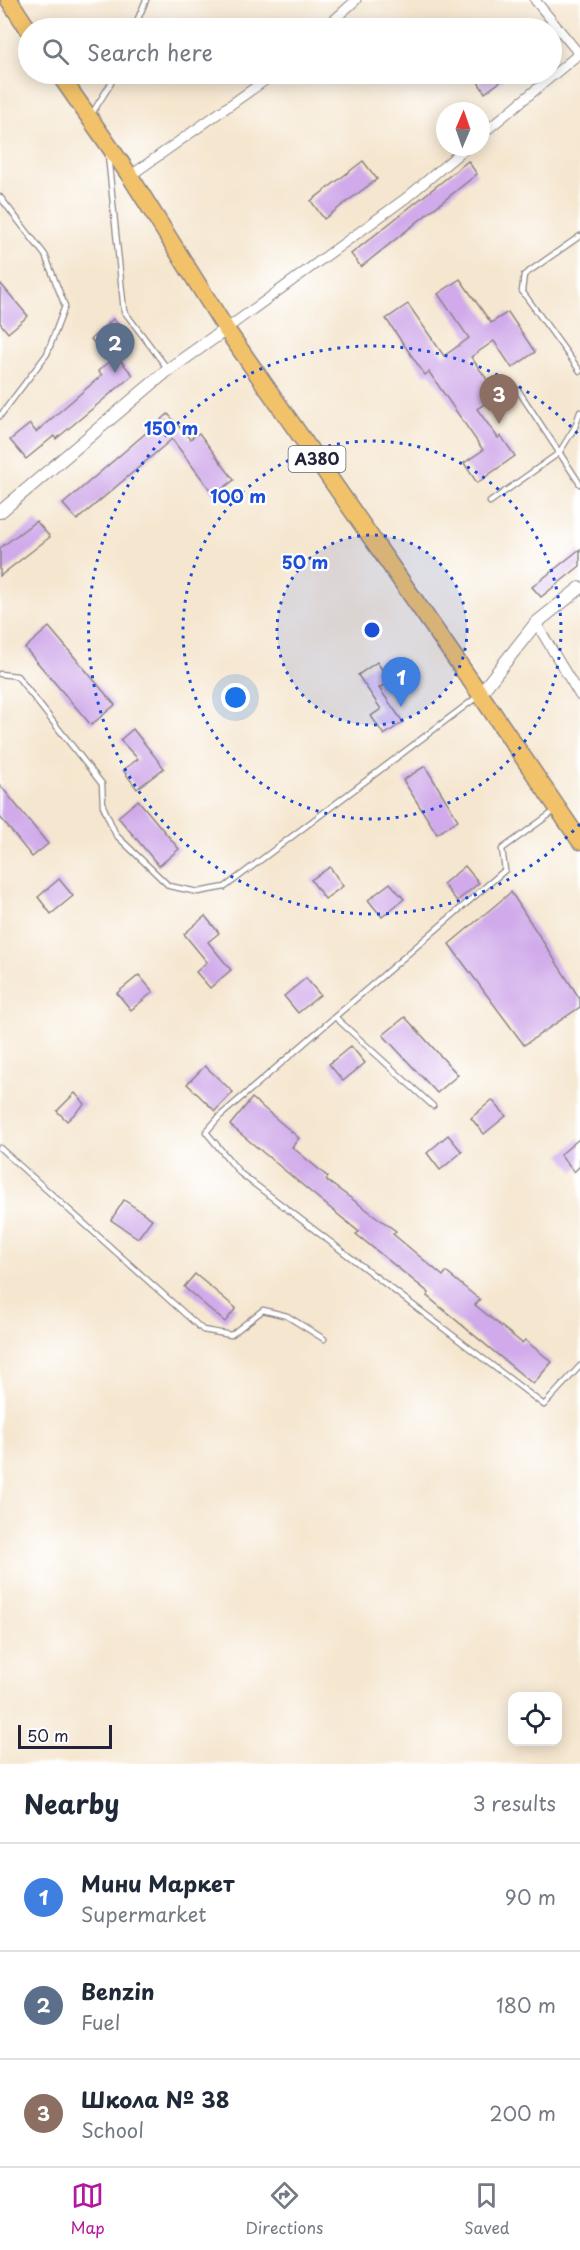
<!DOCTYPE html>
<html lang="en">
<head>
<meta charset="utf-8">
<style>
	:root { --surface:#fff; --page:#f2f2f3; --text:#1f2937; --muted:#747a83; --line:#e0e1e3; --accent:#b5179e }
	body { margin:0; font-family:"Playpen Sans",sans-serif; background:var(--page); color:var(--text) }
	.controls { position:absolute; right:18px; bottom:18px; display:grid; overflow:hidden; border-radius:12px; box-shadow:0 3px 15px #0003 }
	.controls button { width:54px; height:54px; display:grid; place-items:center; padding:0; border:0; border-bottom:2px solid var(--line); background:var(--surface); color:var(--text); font:30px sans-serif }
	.compass { position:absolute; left:436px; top:102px; width:54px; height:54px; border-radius:50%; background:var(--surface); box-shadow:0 3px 15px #0003; rotate:2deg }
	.scale { position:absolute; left:18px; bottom:15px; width:94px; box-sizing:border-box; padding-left:6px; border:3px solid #22223b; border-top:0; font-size:16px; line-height:21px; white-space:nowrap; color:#22223b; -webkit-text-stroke:4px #fff; paint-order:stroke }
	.you { position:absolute; left:236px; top:698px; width:21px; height:21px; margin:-15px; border:4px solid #fff; border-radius:50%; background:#1a73e8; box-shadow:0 0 0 9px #1a73e833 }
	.badge { display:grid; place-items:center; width:39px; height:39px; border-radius:50%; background:var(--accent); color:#fff; font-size:20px; font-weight:700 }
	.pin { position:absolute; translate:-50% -50px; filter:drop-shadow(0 2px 3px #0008) }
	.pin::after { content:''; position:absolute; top:32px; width:21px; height:18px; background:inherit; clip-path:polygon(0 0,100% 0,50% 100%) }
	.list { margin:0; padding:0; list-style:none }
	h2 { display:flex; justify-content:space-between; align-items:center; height:78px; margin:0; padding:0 24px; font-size:26px }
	h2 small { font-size:20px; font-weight:400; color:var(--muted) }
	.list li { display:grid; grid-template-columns:39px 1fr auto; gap:18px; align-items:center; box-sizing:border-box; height:108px; padding:0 24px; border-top:2px solid var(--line) }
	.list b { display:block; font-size:22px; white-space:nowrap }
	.list p { margin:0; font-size:20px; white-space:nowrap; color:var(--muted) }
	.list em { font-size:20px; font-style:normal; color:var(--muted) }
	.icon { flex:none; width:33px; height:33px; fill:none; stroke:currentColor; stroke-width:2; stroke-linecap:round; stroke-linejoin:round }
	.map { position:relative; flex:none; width:580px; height:1764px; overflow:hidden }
	.search { position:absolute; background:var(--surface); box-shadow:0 3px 15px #0003; left:18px; right:18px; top:18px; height:66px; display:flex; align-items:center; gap:15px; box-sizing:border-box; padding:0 21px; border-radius:33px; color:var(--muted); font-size:22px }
	.sheet { height:402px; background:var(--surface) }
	nav { display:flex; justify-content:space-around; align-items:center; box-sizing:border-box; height:84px; border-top:2px solid var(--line); background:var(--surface); font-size:16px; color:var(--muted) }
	nav a { display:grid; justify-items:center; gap:3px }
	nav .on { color:var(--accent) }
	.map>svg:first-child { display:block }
</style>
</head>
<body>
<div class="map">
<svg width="580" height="1764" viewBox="0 0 580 1764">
	<rect width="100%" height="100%" fill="#fff"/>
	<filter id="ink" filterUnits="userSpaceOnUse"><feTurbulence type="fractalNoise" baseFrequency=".0167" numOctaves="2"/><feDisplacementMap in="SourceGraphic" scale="12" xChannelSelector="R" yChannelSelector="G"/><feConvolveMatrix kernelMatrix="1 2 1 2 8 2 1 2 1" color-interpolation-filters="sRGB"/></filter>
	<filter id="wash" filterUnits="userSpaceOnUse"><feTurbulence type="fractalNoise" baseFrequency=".008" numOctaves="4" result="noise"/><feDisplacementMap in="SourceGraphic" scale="24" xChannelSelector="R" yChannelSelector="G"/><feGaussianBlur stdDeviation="1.35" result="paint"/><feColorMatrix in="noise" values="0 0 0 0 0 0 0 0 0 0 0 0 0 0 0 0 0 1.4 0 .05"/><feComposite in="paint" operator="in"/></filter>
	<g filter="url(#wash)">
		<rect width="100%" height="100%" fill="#f5e6cf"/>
		<g id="blocks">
			<g fill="#d0aaea">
				<polygon points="490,74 511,74 485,93 478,82"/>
				<polygon points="363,161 377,179 324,219 311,201"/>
				<polygon points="468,161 477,174 361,267 351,254"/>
				<polygon points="460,279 491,323 508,312 535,352 512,368 494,341 471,357 498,395 477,409 498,438 501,436 515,456 477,483 464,463 483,450 429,372 425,375 386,319 408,304 444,356 469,338 438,294"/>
				<polygon points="0,283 28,316 8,333 0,323"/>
				<polygon points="113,319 124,331 101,351 91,339"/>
				<polygon points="116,356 133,375 56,439 54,436 26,459 10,440 30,424 36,432 102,375 98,371"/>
				<polygon points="168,414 190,439 199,433 234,480 214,495 172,439 77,520 63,504"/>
				<polygon points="36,521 50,537 0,576 0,548"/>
				<polygon points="580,549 580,566 541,597 532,587"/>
				<polygon points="49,627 115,705 91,725 25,648"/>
				<polygon points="377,662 390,681 379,688 403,722 384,735 371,716 381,709 358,675"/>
				<polygon points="133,729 164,768 137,789 123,770 138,759 120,740"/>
				<polygon points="425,766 458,820 437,834 403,780"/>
				<polygon points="0,785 48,844 32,857 0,817"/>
				<polygon points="138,800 179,849 159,866 118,817"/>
				<polygon points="465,866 479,883 457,901 443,884"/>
				<polygon points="330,867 343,886 325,899 311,880"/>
				<polygon points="59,879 73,896 51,914 38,897"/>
				<polygon points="390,883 404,899 382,917 368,900"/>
				<polygon points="511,892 580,999 580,1007 524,1045 449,944"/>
				<polygon points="205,916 219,933 208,942 231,970 210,988 196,972 207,962 184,934"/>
				<polygon points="139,975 153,992 131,1010 117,993"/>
				<polygon points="306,978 320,995 298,1013 284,996"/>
				<polygon points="405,1017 458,1075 437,1093 383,1035"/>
				<polygon points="351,1046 365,1063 343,1081 329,1064"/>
				<polygon points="205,1066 233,1092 215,1111 187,1084"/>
				<polygon points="75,1093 85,1104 67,1121 57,1111"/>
				<polygon points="252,1098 299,1138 292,1147 328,1177 326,1180 396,1231 393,1234 443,1276 446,1272 480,1300 475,1305 522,1343 525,1340 552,1362 533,1384 427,1296 429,1293 356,1234 359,1232 230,1125"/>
				<polygon points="492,1100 506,1116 484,1134 471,1118"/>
				<polygon points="448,1135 462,1152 440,1170 427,1153"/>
				<polygon points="580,1138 580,1166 574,1172 560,1155"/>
				<polygon points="124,1200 152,1219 138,1238 111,1220"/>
				<polygon points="195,1274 236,1308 225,1322 184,1287"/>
			</g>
		</g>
	</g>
	<g filter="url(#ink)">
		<use href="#blocks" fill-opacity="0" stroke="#8c8485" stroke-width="1.5"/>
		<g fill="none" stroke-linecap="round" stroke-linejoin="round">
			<g stroke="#8c8485" stroke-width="7">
				<g id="service">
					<polyline points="134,28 146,0"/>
					<polyline points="91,115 110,85 115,74"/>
					<polyline points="108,155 124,311 167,368"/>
					<polyline points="0,197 45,255 65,306 47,354 0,416"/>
					<polyline points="580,236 524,275 522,291 580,371"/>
					<polyline points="518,390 580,484"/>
					<polyline points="490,502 559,453 575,427 580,412"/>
					<polyline points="0,674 17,676 102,784 103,806 116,835 169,886 198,892 225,887 477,697"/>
					<polyline points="556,810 502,849 505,870 220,1116 206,1132 240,1173 544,1405 580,1366"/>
					<polyline points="335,1017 433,1106"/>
					<polyline points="0,1148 203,1330 231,1335 263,1310 287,1316 324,1339"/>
				</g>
			</g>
			<g stroke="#8c8485" stroke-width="11">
				<g id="minor">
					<polyline points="535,0 580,55"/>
					<polyline points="325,28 356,0"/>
					<polyline points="481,135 580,53"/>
					<polyline points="130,176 274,74"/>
					<polyline points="226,329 406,198 467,147"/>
					<polyline points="536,623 580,696"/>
				</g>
			</g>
			<g stroke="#8c8485" stroke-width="14">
				<g id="tertiary">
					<polyline points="0,512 168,370 226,329"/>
					<polyline points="480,694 536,623 580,588"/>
				</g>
			</g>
			<g stroke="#8c8485" stroke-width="19">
				<g id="trunk">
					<polyline points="9,0 28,29"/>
					<polyline points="59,74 130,176 226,329 480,694 580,841"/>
				</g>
			</g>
			<use href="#service" stroke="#fff" stroke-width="4.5"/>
			<use href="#minor" stroke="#fff" stroke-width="9"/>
			<use href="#tertiary" stroke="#fff" stroke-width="12"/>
			<use href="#trunk" stroke="#f2c26a" stroke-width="16"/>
		</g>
	</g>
	<circle cx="372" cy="630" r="95" fill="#1d4ed8" fill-opacity=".12"/>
	<g fill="none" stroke="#1d4ed8" stroke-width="3" stroke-dasharray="3 6">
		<circle cx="372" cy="630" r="95"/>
		<circle cx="372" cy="630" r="189"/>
		<path d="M580 824A284 284 0 1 1 580 436"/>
	</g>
	<g text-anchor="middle" stroke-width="4.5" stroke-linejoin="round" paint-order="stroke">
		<rect fill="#fff" stroke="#646476" stroke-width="1.5" x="288.5" y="446" width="57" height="26" rx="4.5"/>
		<g font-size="16" font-weight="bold" fill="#22223b">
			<text x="317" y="465">A380</text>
		</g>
	</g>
	<circle cx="372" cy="630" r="9" fill="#1d4ed8" stroke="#fff" stroke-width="3"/>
	<g font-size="18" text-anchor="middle" font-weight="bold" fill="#1d4ed8" stroke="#fff" stroke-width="4.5" stroke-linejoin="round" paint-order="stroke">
		<text x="171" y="435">150 m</text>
		<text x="238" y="503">100 m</text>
		<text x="305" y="569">50 m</text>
	</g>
</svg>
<div class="controls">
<button><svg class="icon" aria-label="locate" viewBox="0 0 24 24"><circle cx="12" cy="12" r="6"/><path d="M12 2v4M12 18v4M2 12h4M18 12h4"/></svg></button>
</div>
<svg class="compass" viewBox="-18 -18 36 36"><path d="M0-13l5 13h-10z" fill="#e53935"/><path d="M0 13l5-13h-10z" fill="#747a83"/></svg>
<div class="scale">50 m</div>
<div class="you"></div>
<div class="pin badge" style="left:401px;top:707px;background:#3f7fe0">1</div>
<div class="pin badge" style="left:115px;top:373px;background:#5c6f8a">2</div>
<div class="pin badge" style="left:499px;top:424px;background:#8d6e63">3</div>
<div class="search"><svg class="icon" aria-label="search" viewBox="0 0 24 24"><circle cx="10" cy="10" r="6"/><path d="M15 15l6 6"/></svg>Search here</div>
</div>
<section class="sheet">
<h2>Nearby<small>3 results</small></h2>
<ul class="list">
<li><span class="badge" style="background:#3f7fe0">1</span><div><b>Мини Маркет</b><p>Supermarket</p></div><em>90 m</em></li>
<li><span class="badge" style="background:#5c6f8a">2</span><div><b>Benzin</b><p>Fuel</p></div><em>180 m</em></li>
<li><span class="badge" style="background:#8d6e63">3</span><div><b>Школа № 38</b><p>School</p></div><em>200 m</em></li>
</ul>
</section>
<nav>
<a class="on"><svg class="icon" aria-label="map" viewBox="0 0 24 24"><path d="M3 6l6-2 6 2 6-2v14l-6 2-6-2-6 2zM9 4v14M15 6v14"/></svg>Map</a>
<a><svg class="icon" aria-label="directions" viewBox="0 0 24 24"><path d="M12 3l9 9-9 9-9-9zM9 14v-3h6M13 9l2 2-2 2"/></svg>Directions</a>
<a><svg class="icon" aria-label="saved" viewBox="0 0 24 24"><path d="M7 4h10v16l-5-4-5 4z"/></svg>Saved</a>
</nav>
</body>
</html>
